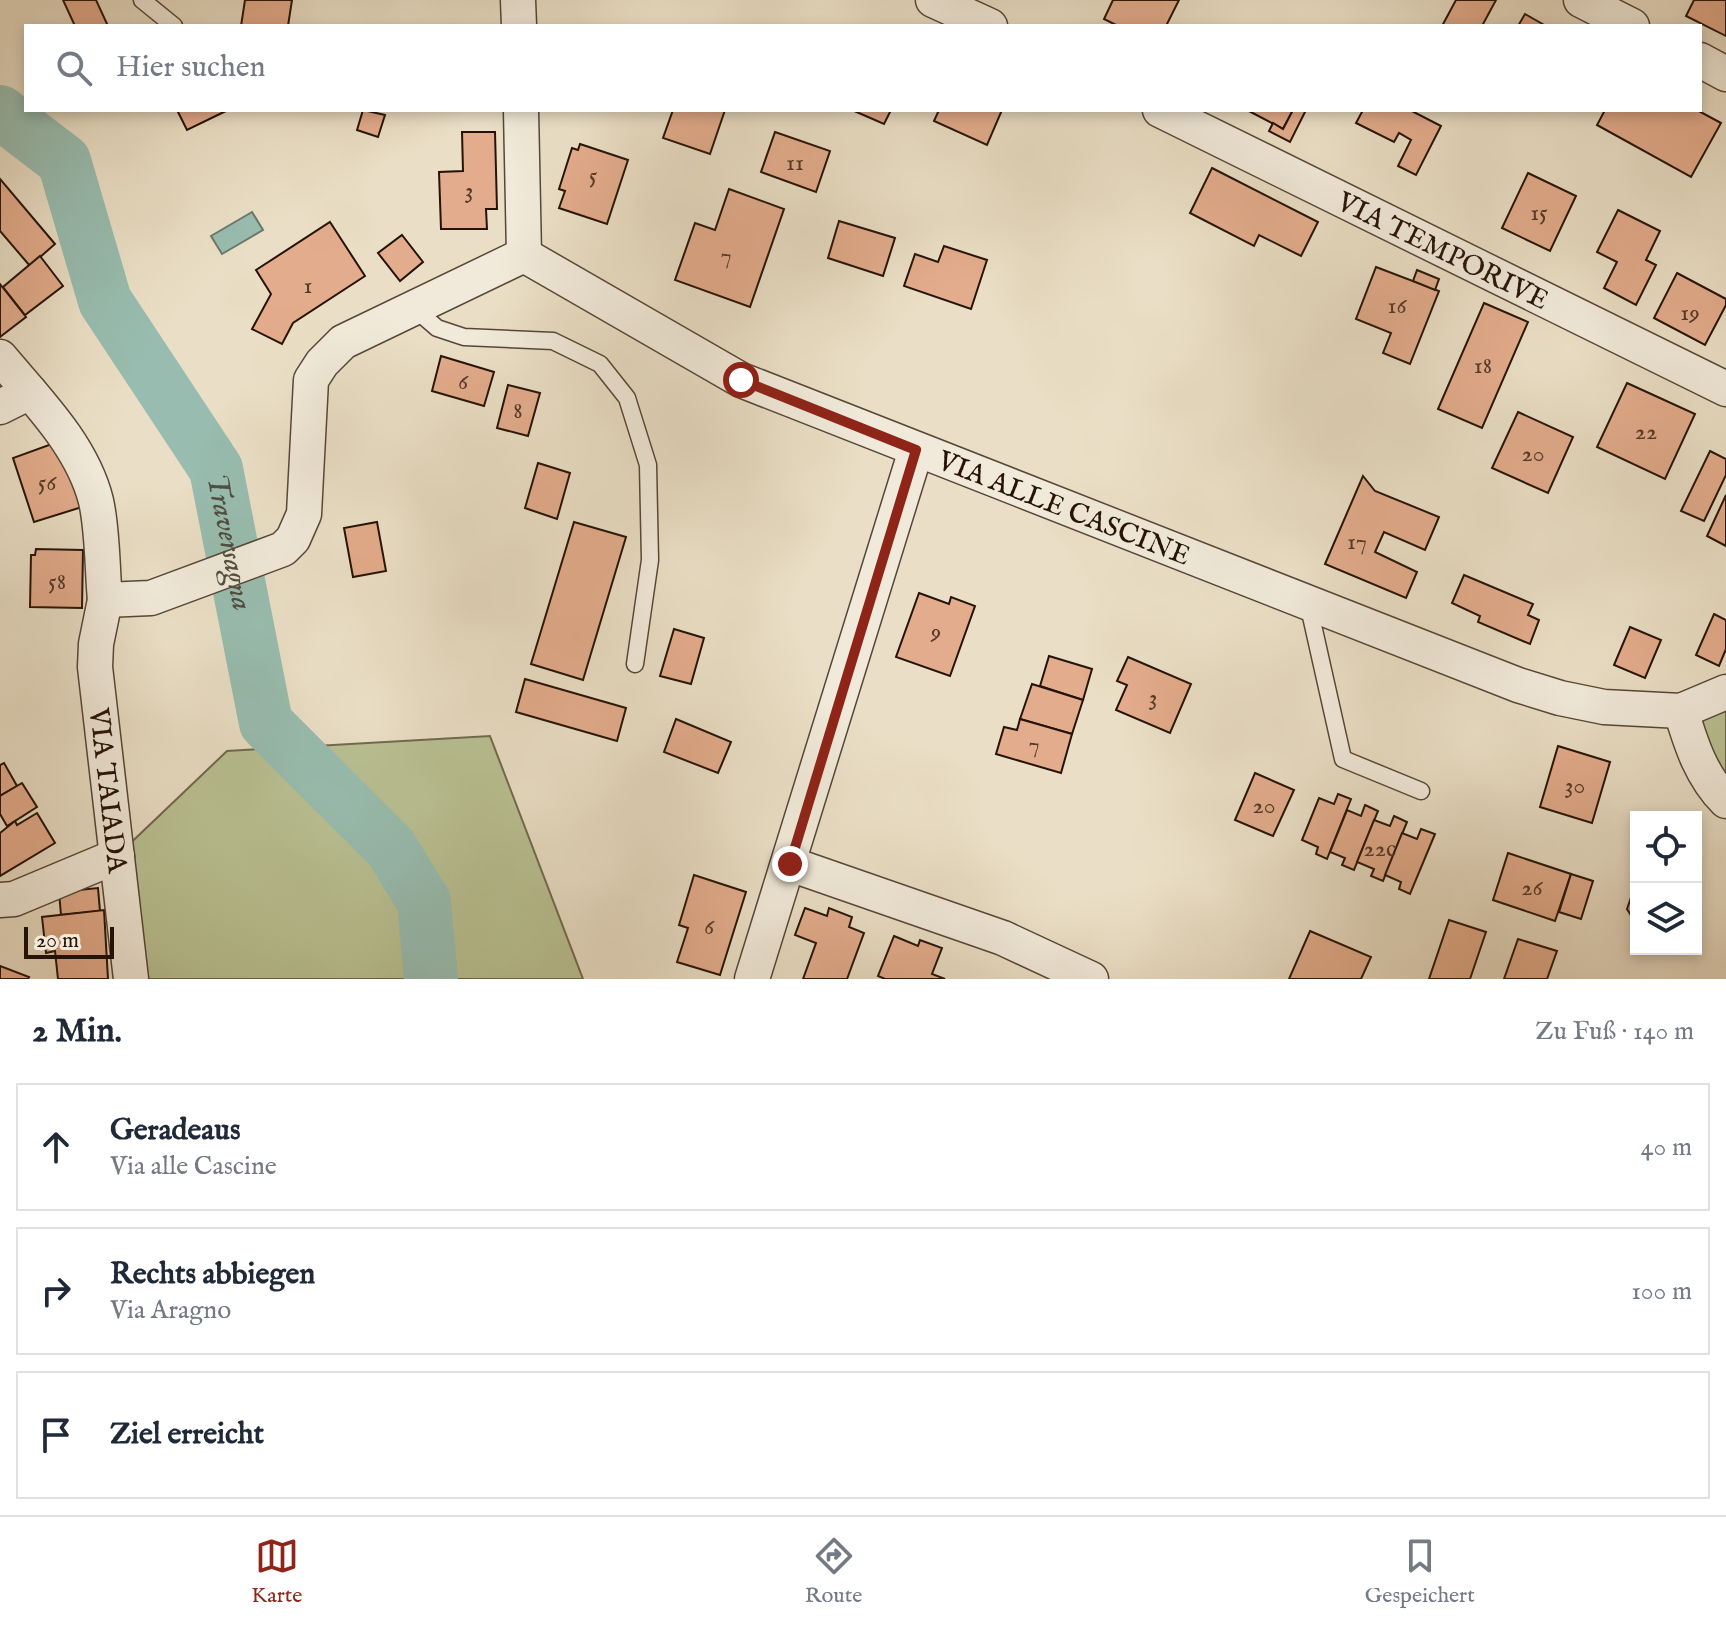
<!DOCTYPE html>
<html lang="de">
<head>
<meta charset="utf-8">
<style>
	:root { --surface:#fff; --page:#f6f6f7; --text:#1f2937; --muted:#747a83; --line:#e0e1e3; --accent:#8f2418 }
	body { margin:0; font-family:"IM FELL English",serif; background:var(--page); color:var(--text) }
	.controls { position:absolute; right:24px; bottom:24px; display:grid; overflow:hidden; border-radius:0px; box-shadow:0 4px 12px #0003 }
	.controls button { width:72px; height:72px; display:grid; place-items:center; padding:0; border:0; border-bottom:2px solid var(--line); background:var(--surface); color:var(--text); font:40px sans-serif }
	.scale { position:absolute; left:24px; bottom:20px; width:90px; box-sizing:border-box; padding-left:8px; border:4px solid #261307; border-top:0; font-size:22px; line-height:28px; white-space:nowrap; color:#261307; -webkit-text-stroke:6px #f1eada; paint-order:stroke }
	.stop { position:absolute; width:24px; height:24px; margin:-18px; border:6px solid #8f2418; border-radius:50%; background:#fff }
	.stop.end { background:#8f2418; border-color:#fff; box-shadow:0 2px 8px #0008 }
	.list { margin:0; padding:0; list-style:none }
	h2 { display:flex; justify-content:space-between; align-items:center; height:104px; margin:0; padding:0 32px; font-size:34px }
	h2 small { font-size:26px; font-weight:400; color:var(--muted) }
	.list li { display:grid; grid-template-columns:52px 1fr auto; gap:24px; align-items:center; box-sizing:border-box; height:128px; margin:0 16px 16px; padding:0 16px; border:2px solid var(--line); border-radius:0px }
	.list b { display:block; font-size:30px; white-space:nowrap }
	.list p { margin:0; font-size:26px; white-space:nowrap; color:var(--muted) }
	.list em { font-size:26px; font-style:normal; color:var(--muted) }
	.icon { flex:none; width:44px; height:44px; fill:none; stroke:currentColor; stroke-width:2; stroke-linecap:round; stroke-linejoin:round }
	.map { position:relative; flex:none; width:1726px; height:979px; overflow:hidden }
	.search { position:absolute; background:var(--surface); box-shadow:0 4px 12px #0003; left:24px; right:24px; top:24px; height:88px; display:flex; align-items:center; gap:20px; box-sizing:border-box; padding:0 28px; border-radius:0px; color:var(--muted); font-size:30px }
	.sheet { height:536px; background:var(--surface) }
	nav { display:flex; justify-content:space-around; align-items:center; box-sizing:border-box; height:112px; border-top:2px solid var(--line); background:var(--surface); font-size:22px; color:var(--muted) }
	nav a { display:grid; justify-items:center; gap:4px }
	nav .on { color:var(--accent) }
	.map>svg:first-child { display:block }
</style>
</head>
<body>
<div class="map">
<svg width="1726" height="979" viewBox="0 0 1726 979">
	<rect width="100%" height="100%" fill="#eadfc6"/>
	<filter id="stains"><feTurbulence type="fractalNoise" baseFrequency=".0025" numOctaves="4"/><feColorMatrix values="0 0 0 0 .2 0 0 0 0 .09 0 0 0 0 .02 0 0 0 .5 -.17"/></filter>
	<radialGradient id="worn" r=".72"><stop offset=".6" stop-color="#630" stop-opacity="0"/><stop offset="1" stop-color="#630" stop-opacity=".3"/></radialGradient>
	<g fill="#b9c193" stroke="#706a4d" stroke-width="2">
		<polygon points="1726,692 1726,801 1681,711"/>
		<polygon points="490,736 583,979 131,979 117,856 227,751"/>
	</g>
	<polygon fill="#98bdb0" stroke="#6a796c" stroke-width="2" points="252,212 263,230 222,254 211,236"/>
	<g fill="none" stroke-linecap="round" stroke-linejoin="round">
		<path stroke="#98bdb0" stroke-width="54" id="s1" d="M 0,112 L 64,161 L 105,301 L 216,469 L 266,723 L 391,848 L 424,902 L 431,979"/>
	</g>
	<g fill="#e3ac8c" stroke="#261307" stroke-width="2">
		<polygon points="63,0 96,0 108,26 75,26"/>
		<polygon points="245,0 292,0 288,26 241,26"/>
		<polygon points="1113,0 1179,0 1166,26 1118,26 1104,19"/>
		<polygon points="1456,0 1496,0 1482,26 1442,26"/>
		<polygon points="1694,0 1726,0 1726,36 1686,16"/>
		<polygon points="1525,14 1546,26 1518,26"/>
		<polygon points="177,110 228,110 187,130"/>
		<polygon points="363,110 385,115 378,137 357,130"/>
		<polygon points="673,110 725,110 710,154 663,138"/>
		<polygon points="852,110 891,110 884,124"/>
		<polygon points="939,110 1002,110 987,145 934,121"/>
		<polygon points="1247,110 1293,110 1283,129"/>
		<polygon points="1293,110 1306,110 1290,142 1269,131 1273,123 1283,129"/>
		<polygon points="1363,110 1410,110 1441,126 1416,175 1398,166 1411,140 1399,133 1394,142 1356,123"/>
		<polygon points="1605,110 1697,110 1721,123 1691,177 1597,125"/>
		<polygon points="462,132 495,132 497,209 486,209 487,229 441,229 439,172 463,171"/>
		<polygon points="775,132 830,151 816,192 761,172"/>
		<polygon points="580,144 628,160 607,224 559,208 565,191 559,189 572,148 578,150"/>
		<polygon points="1212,168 1318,222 1301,256 1259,235 1254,246 1190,213"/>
		<polygon points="1528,173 1576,196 1550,251 1502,228"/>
		<polygon points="0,179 55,244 30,266 0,231"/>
		<polygon points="729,189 784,209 750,307 675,280 695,223 715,230"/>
		<polygon points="1618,210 1660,231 1646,260 1656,265 1636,305 1604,288 1617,262 1597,252"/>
		<polygon points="839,221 895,238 883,276 828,258"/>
		<polygon points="330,222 365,276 293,323 282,344 252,329 271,294 256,270"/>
		<polygon points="402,235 423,262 400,281 378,253"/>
		<polygon points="944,246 987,260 971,309 904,286 915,254 938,262"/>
		<polygon points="40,256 63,286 25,315 3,287"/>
		<polygon points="1376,267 1439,291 1410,364 1383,353 1391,333 1356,319"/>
		<polygon points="1417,270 1439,279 1435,290 1413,281"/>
		<polygon points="1677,273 1726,299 1726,305 1705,345 1654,318"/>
		<polygon points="0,284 26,317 0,337"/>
		<polygon points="1484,303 1528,322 1482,428 1438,409"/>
		<polygon points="441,356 494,372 484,406 432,391"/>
		<polygon points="1627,383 1695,414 1665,479 1597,447"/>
		<polygon points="508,385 540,393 528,436 497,428"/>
		<polygon points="1518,412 1573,437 1548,493 1492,468"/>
		<polygon points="60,441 82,507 34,522 13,458"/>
		<polygon points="1710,451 1726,459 1726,475 1704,521 1681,511"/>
		<polygon points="538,463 570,473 557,519 525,508"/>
		<polygon points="1363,476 1375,491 1439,517 1425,550 1384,532 1375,552 1417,572 1406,598 1325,564"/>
		<polygon points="1726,495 1726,546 1707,536"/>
		<polygon points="377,522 386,571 353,577 344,528"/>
		<polygon points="574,522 626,537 583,680 531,664"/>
		<polygon points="36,549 83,550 82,608 30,607 31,555 35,555"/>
		<polygon points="1464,575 1533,604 1528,615 1539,620 1530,644 1478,622 1480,616 1452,603"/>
		<polygon points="919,593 949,604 951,597 975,606 950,676 896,657"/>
		<polygon points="1714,614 1726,620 1726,649 1719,666 1696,655"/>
		<polygon points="1630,627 1661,640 1645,678 1614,665"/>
		<polygon points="674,629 704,638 691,684 660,676"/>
		<polygon points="1049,656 1092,669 1083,700 1040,686"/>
		<polygon points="1128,657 1191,684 1170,733 1116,710 1127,685 1117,681"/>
		<polygon points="525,679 626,708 617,741 516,712"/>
		<polygon points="1032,684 1083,700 1072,734 1020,719"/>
		<polygon points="676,719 731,742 718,773 664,752"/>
		<polygon points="1020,719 1072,734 1061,773 996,754 1004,727 1017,730"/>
		<polygon points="1558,746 1610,762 1592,823 1540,807"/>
		<polygon points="4,763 17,786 0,796 0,765"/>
		<polygon points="1255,773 1294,790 1273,836 1235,820"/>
		<polygon points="22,783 37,807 7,826 0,814 0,796"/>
		<polygon points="1338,794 1351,799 1327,859 1316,854 1318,847 1302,840 1319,798 1334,804"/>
		<polygon points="1365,805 1378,811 1354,870 1342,865 1345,858 1330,852 1347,810 1361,816"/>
		<polygon points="37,813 55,843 0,876 0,833 15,821 17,825"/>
		<polygon points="1394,816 1407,822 1383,881 1371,876 1374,869 1357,862 1374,820 1390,826"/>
		<polygon points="1421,829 1435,834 1410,894 1399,889 1401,882 1385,875 1402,833 1417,839"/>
		<polygon points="1508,853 1571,874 1555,921 1493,900"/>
		<polygon points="1571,874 1593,881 1581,919 1559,912"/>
		<polygon points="694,875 746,892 720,975 677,962 688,928 679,925"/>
		<polygon points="1636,883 1636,923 1627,909"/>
		<polygon points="98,888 100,911 61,915 59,892"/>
		<polygon points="805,908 827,916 829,908 852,917 849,927 864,933 847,979 803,979 816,943 795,935"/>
		<polygon points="104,910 108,979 58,979 55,951 46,953 42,917"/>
		<polygon points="1449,920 1486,932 1470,979 1429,979"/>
		<polygon points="1310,931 1371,957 1361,979 1289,979"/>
		<polygon points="894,936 918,946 920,940 942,948 932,974 945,979 885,979 878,976"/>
		<polygon points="1518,939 1557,951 1547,979 1504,979"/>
		<polygon points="0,966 29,977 28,979 0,979"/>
	</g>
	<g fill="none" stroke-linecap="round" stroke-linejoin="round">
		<g stroke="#574637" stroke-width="19">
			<g id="lane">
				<polyline points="142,0 174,26"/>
				<polyline points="415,309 437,328 464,337 553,341 600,364 627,398 648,465 650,560 635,664"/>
				<polyline points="1308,603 1343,759 1421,791"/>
			</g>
		</g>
		<g stroke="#574637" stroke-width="37">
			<g id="street">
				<polyline points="518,0 519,26"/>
				<polyline points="933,0 990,26"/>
				<polyline points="1581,0 1632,26"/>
				<polyline points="1700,60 1726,74"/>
				<polyline points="521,110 524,255"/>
				<path id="s2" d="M 1160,110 L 1726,389"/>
				<path id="s3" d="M 524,255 L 741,380 L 1518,685 L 1560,698 L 1604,707 L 1681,711 L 1726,692"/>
				<path d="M 0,357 C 36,400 82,445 96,501 C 103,532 102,568 105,600 L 151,598 L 283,549 L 293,539 L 304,514 L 311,380 L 322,363 L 343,342 L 524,255"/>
				<polyline points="0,407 30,392"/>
				<path id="s4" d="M 105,600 L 96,644 L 95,667 L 131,979"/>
				<path d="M 1681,711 C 1691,744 1701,776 1726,801"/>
				<polyline points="790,864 1003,938 1091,979"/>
				<polyline points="0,900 14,899 117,856"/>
				<polyline points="752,979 916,450"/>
			</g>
		</g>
		<use href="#lane" stroke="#f1eada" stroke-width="16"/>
		<use href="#street" stroke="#f1eada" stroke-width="34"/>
	</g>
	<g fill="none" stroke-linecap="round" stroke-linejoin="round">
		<polyline stroke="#8f2418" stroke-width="10" points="741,380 916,450 790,864"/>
	</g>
	<g text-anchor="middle" stroke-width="8" stroke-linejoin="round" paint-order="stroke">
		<g font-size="24" fill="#553928">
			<text x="795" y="170">11</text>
			<text x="593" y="183">5</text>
			<text x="469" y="198">3</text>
			<text x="1539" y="220">15</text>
			<text x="726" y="263">7</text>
			<text x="308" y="293">1</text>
			<text x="1397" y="313">16</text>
			<text x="1690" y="320">19</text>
			<text x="1483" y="373">18</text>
			<text x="463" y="389">6</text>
			<text x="518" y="418">8</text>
			<text x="1646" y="439">22</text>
			<text x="1533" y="461">20</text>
			<text x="47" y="490">56</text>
			<text x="1357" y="549">17</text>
			<text x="57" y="589">58</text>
			<text x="936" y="639">9</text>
			<text x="1153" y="705">3</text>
			<text x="1034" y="752">7</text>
			<text x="1575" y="793">30</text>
			<text x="1264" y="813">20</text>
			<text x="1380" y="856">22c</text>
			<text x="1532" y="895">26</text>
			<text x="709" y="934">6</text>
		</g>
		<g font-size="28" fill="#261307" stroke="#f1eada">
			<text dy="10" stroke="none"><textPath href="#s2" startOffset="316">VIA TEMPORIVE</textPath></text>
			<text dy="10" stroke="none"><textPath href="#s3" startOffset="598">VIA ALLE CASCINE</textPath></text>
			<text dy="10" stroke="none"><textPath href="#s4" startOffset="192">VIA TAIADA</textPath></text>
		</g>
		<g font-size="30" font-style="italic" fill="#4e4e42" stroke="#f1eada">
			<text dy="10" stroke="none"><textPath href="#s1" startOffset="502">Traversagna</textPath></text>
		</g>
	</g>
	<rect width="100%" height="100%" filter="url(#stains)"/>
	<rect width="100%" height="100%" fill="url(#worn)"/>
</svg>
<div class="controls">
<button><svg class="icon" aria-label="locate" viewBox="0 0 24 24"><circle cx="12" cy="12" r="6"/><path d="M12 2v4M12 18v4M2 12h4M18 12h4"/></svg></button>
<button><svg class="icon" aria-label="layers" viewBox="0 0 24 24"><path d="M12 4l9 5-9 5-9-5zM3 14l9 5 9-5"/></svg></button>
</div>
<div class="scale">20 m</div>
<div class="stop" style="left:741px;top:380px"></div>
<div class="stop end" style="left:790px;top:864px"></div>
<div class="search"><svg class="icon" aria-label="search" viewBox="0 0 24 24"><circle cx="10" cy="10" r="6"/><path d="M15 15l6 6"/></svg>Hier suchen</div>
</div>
<section class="sheet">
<h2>2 Min.<small>Zu Fuß · 140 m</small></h2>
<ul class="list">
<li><svg class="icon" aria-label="ahead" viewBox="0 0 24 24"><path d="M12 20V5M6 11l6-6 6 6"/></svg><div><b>Geradeaus</b><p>Via alle Cascine</p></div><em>40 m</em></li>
<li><svg class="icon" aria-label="right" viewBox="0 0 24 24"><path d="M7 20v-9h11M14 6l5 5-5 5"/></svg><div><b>Rechts abbiegen</b><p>Via Aragno</p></div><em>100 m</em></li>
<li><svg class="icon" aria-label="arrive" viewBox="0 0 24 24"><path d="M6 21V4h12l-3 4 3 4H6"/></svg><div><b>Ziel erreicht</b></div></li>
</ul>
</section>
<nav>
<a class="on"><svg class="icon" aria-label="map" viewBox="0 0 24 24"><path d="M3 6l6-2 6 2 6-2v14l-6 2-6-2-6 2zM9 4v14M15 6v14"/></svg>Karte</a>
<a><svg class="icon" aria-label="directions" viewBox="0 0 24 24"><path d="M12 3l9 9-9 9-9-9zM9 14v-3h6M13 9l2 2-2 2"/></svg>Route</a>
<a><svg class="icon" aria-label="saved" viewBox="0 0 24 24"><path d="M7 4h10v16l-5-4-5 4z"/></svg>Gespeichert</a>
</nav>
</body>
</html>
